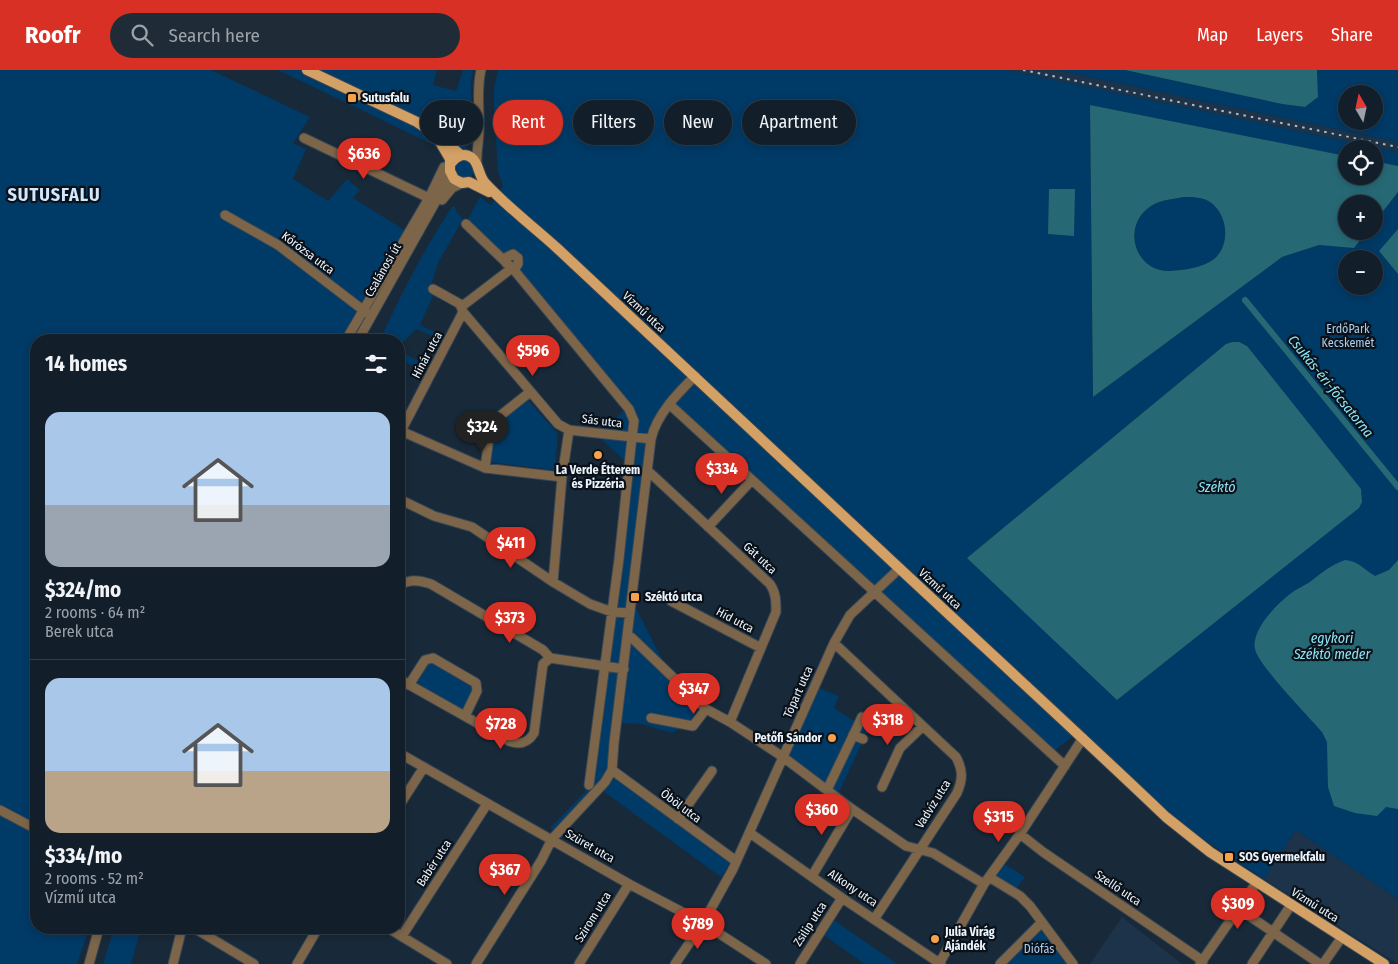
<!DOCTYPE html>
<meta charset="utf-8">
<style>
:root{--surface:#121f2b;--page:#1f2c37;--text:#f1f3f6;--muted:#9ca2a9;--line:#313d47;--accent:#d93025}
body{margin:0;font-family:"Fira Sans Condensed",sans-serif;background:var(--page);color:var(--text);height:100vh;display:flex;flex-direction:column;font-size:19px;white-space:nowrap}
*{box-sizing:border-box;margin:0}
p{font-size:16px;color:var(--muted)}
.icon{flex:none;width:28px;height:28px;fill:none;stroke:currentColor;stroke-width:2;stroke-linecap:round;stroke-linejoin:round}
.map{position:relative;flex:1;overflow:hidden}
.sheet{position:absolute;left:30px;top:264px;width:375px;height:600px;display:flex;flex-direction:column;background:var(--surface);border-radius:20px;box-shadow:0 2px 8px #0003,0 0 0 1px var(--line)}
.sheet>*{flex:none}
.guide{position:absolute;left:420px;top:30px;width:475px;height:45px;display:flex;gap:10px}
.needle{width:32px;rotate:351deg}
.controls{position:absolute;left:1338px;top:15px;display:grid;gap:10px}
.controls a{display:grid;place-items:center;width:45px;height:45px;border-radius:50%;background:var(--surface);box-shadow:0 2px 8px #0003,0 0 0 1px var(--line);font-size:25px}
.price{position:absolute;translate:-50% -42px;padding:0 11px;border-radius:18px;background:var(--accent);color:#fff;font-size:16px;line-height:32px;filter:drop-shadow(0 1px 2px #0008)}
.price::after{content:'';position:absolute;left:50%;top:30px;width:15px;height:11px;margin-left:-8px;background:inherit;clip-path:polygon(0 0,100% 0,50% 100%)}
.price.current{background:#222;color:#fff}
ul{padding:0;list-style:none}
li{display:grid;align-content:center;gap:10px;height:265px;padding:0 15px}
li+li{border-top:1px solid var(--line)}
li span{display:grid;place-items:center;height:155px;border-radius:15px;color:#555}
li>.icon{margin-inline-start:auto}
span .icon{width:90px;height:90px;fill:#fffc;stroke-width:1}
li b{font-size:21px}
h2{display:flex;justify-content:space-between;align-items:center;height:60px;padding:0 15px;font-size:21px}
.chip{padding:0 18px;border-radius:22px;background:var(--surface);box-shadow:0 2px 8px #0003,0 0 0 1px var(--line);font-size:18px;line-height:45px}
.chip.current{background:var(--accent);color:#fff}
header{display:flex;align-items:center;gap:30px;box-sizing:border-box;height:70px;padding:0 25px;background:var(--accent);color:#fff}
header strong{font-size:24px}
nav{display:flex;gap:28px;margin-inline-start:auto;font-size:18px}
.search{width:350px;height:45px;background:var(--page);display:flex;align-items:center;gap:12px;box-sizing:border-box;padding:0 18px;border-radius:28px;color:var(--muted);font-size:19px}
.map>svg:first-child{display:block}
</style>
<header>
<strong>Roofr</strong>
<div class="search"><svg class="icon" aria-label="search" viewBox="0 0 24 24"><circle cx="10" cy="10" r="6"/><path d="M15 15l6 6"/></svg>Search here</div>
<nav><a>Map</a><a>Layers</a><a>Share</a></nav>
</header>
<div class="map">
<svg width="1398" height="894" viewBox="0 0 1398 894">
<rect width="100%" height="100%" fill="#182939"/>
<path fill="#1d3349" d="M1007 0H1056L1398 72V82Z
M1296 760 1398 829V894L1264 809Z
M1122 847 1182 894H1090Z"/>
<path fill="#003a66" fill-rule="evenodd" d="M0 0H211L310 47 293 73 306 79 293 109 328 131 347 109 360 120 353 128 411 164 352 270H36V858H89L77 894H0Z
M278 0H437L433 15 456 21 463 0H473L471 12 473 66 465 79 457 80 439 67 436 76Z
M498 0H1007L1398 82V96L1374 91V79H1346V86L1090 35 1093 327 1282 187 1319 175 1354 177 1367 161H1374V153L1398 122V159L1379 181 1398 204V829L1296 760 1264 809 1171 748 1079 661 1049 685 672 333 653 368 633 532 667 599 699 632 691 650 672 663 642 654 618 653 616 699 733 787 721 807 603 721 560 763 550 758 585 722 628 394 598 366 624 340 497 186 464 156 480 127 491 135 503 116 498 102 494 39V18ZM1346 189H1374V216H1346ZM1232 272 1246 276 1361 419 1362 426 967 488 1226 274Z
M1056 0H1125L1282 34 1305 37 1318 27 1317 0H1398V72ZM1346 24H1374V51H1346Z
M454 99a10 10 0 1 1 20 0a10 10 0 1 1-20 0Z
M1184 127C1193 127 1202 127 1210 132 1228 144 1231 175 1214 189 1203 198 1183 200 1170 201 1134 202 1121 155 1151 136 1160 130 1173 129 1184 127Z
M455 136 456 141 463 149 438 193 430 219 447 232 433 226 420 255 442 265 440 269 416 259 402 273 401 282 425 294 421 301 399 288V270H380C401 224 424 179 452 137Z
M527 329 558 364 555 400 490 392 495 356Z
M432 590 473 614V622L464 640 459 639 413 612 425 592Z
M817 617 839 626 834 638 868 660 838 724 787 686Z
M1005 794 1025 807 1016 819 997 806Z
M834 850 897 894H864L824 865Z
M1042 857 1067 894H1003Z
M114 858H141L131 894H103Z"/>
<path fill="#266975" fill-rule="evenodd" d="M1125 0H1317L1318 27 1305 37 1282 34Z
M1090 35 1346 86V106H1374V91L1398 96V122L1374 153V134H1346V161H1367L1354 178 1319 175 1282 187 1093 327ZM1184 127C1193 127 1202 127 1210 132 1228 144 1231 175 1214 189 1203 198 1183 200 1170 201 1134 202 1121 155 1151 136 1160 130 1173 129 1184 127Z
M1049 119H1075L1074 166 1048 164Z
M1398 159V204L1379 181Z
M1232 272H1239L1247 276 1361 419 1362 432 1359 438 1117 630 967 488 1226 274Z
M1345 490C1359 491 1363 499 1375 506L1389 500 1398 490V739L1386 737 1377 746 1355 743 1334 736 1328 717 1327 672 1322 662C1309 647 1258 595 1255 579 1251 560 1276 535 1290 524 1296 519 1304 516 1310 512 1321 503 1331 495 1345 490Z"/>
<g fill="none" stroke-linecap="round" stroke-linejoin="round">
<path stroke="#266975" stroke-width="6" d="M1245 230 1398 417"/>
<g stroke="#364655" stroke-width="11">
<path id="minor" d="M304 68 433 130
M477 95C476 83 479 72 479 60 480 40 476 20 481 0
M442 130 452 118 462 113
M225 145 278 175 367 243
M466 154 514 200 629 339 634 351 632 367 619 489 589 715
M506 193 507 187 513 184 518 188V194L514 200
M433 219 460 234 463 242 558 354 569 360 651 369
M461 237 512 198
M346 270 429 128 444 97
M358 270 446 113 450 101
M669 334 1065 696
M401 361 485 398 562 407
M399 365 463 242
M485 398 491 353 530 322
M647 400 770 514C776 523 776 531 776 542L730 652
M399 429 434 446 472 457 553 512 590 534 612 542 630 543
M708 457 752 410
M553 512 562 407 569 360
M399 515C411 509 418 510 431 514L543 580 550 588 624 599
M671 531 761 578
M627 566 631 567 706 639 730 652 783 687 852 739 906 776 933 783 984 814
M834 573 956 687C963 700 963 709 957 723L875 848
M399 609 509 671C520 675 528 673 534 663L543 594 550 588
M409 615 425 590 433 588 476 613 477 621 465 646
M651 648 693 656 706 639
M853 665 863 669
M399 683 629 814 703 853 766 894
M612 700 736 791
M882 717 900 678 923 656
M827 720 862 647
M399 736 424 697
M0 740 36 759
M678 749 712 701
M750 763 842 828 941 894
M1020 764 1043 782 1203 891
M812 806 852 739
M989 807 1020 826 1030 836 1073 894
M1239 839 1320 894
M194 858 254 894
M388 858 447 894
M402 866 487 734
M89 894 99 858
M173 894 182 858
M297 894 318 858
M476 894 541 791 552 769 605 712 612 700 614 673 651 369C657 344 677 324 695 306
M579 894 629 814
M675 894 703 853 733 799 834 573 850 545 900 498
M800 894 842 828
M939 894 984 814 1020 764 1083 668
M1000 894 1042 852
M1200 894 1257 812
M1252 894 1291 835
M1323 894 1342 867"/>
</g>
<g stroke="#364655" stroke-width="12">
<path id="major" d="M307 0 417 52 442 69 461 85
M440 72 450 89V101L454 109 462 113 469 112 489 122
M451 93C456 86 464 82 472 88 479 93 478 105 485 113 507 137 534 157 558 179 672 285 785 391 898 497 987 580 1078 663 1166 747L1210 782 1384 894"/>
</g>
<use href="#minor" stroke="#7d6549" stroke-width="9"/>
<use href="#major" stroke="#d3a166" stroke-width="10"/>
<path stroke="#b0bbc6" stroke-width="2" stroke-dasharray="2.5 5" stroke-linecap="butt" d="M1023 0 1398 77"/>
</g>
<g fill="#f8a14a" stroke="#0a1118" stroke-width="2">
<rect x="347" y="23" width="10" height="10" rx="2.5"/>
<circle cx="598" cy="385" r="5"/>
<rect x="630" y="522" width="10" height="10" rx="2.5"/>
<circle cx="832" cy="668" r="5"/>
<rect x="1224" y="782" width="10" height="10" rx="2.5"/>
<circle cx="935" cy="869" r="5"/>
</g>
<g text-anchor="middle" stroke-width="4.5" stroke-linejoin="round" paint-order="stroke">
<g font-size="12" font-weight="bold" fill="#ecf5fe" stroke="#0a1118" text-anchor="start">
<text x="362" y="32">Sutusfalu</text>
<text x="598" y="404" text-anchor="middle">La Verde Étterem<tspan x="598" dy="14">és Pizzéria</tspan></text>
<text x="645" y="531">Széktó utca</text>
<text x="822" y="672" text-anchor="end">Petőfi Sándor</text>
<text x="1239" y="791">SOS Gyermekfalu</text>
<text x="945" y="866">Julia Virág<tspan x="945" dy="14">Ajándék</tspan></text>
</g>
<g font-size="12" fill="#ecf5fe" stroke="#0a1118">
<text transform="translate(308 183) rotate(37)" y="4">Kőrózsa utca</text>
<text transform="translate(383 200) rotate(-60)" y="4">Csalánosi út</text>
<text transform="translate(644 242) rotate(43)" y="4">Vízmű utca</text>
<text transform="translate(427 285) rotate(-62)" y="4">Hínár utca</text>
<text transform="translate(602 351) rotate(7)" y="4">Sás utca</text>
<text transform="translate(760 488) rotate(43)" y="4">Gát utca</text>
<text transform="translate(940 519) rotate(43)" y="4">Vízmű utca</text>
<text transform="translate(735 550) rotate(28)" y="4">Híd utca</text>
<text transform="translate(798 622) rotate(-66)" y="4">Tópart utca</text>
<text transform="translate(933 734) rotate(-58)" y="4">Vadvíz utca</text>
<text transform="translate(681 736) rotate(37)" y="4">Öböl utca</text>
<text transform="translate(590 776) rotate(30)" y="4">Szüret utca</text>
<text transform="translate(434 793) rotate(-57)" y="4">Babér utca</text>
<text transform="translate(853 818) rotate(34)" y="4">Alkony utca</text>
<text transform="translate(1118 818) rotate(34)" y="4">Szellő utca</text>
<text transform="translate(1315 835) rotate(32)" y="4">Vízmű utca</text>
<text transform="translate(593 847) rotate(-58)" y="4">Szirom utca</text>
<text transform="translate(810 854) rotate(-57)" y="4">Zsilip utca</text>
</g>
<g font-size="12" fill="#adcdee" stroke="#0a1118">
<text x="1348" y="263">ErdőPark<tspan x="1348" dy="14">Kecskemét</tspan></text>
<text x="1039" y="883">Diófás</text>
</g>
<g font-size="14" font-style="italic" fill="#8ee4f5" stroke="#0a1118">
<text transform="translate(1331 316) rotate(51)" y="5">Csukás-éri-főcsatorna</text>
<text x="1217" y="422">Széktó</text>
<text x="1332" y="573">egykori<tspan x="1332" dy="16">Széktó meder</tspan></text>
</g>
<g font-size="18" font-weight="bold" letter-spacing="1" fill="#d1e7fd" stroke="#0a1118">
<text x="54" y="131">SUTUSFALU</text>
</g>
</g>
</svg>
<div class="controls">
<a><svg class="needle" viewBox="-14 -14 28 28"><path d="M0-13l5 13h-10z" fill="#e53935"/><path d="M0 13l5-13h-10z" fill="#9ca2a9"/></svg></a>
<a><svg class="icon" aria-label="locate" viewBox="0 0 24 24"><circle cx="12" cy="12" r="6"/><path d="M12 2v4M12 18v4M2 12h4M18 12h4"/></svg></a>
<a>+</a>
<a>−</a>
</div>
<b class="price" style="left:364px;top:110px">$636</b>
<b class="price" style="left:533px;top:307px">$596</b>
<b class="price current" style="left:482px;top:383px">$324</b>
<b class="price" style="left:722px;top:425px">$334</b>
<b class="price" style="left:511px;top:499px">$411</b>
<b class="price" style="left:510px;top:574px">$373</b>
<b class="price" style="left:694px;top:645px">$347</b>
<b class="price" style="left:888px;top:676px">$318</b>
<b class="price" style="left:501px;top:680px">$728</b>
<b class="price" style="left:822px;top:766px">$360</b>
<b class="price" style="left:999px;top:773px">$315</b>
<b class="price" style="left:505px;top:826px">$367</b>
<b class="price" style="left:1238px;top:860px">$309</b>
<b class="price" style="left:698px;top:880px">$789</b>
<div class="guide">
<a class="chip">Buy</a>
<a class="chip current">Rent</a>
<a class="chip">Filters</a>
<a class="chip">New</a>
<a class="chip">Apartment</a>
</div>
<section class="sheet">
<h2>14 homes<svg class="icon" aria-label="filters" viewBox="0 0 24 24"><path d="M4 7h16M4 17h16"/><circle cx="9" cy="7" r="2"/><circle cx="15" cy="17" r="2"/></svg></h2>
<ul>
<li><span style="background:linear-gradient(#a9c7e8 60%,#9aa5b1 0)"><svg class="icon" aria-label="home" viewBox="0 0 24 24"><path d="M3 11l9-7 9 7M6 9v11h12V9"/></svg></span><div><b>$324/mo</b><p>2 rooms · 64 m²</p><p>Berek utca</p></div></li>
<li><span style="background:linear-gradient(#a9c7e8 60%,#b9a48a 0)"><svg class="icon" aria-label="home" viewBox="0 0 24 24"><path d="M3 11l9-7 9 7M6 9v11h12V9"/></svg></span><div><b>$334/mo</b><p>2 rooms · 52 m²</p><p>Vízmű utca</p></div></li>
</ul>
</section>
</div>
